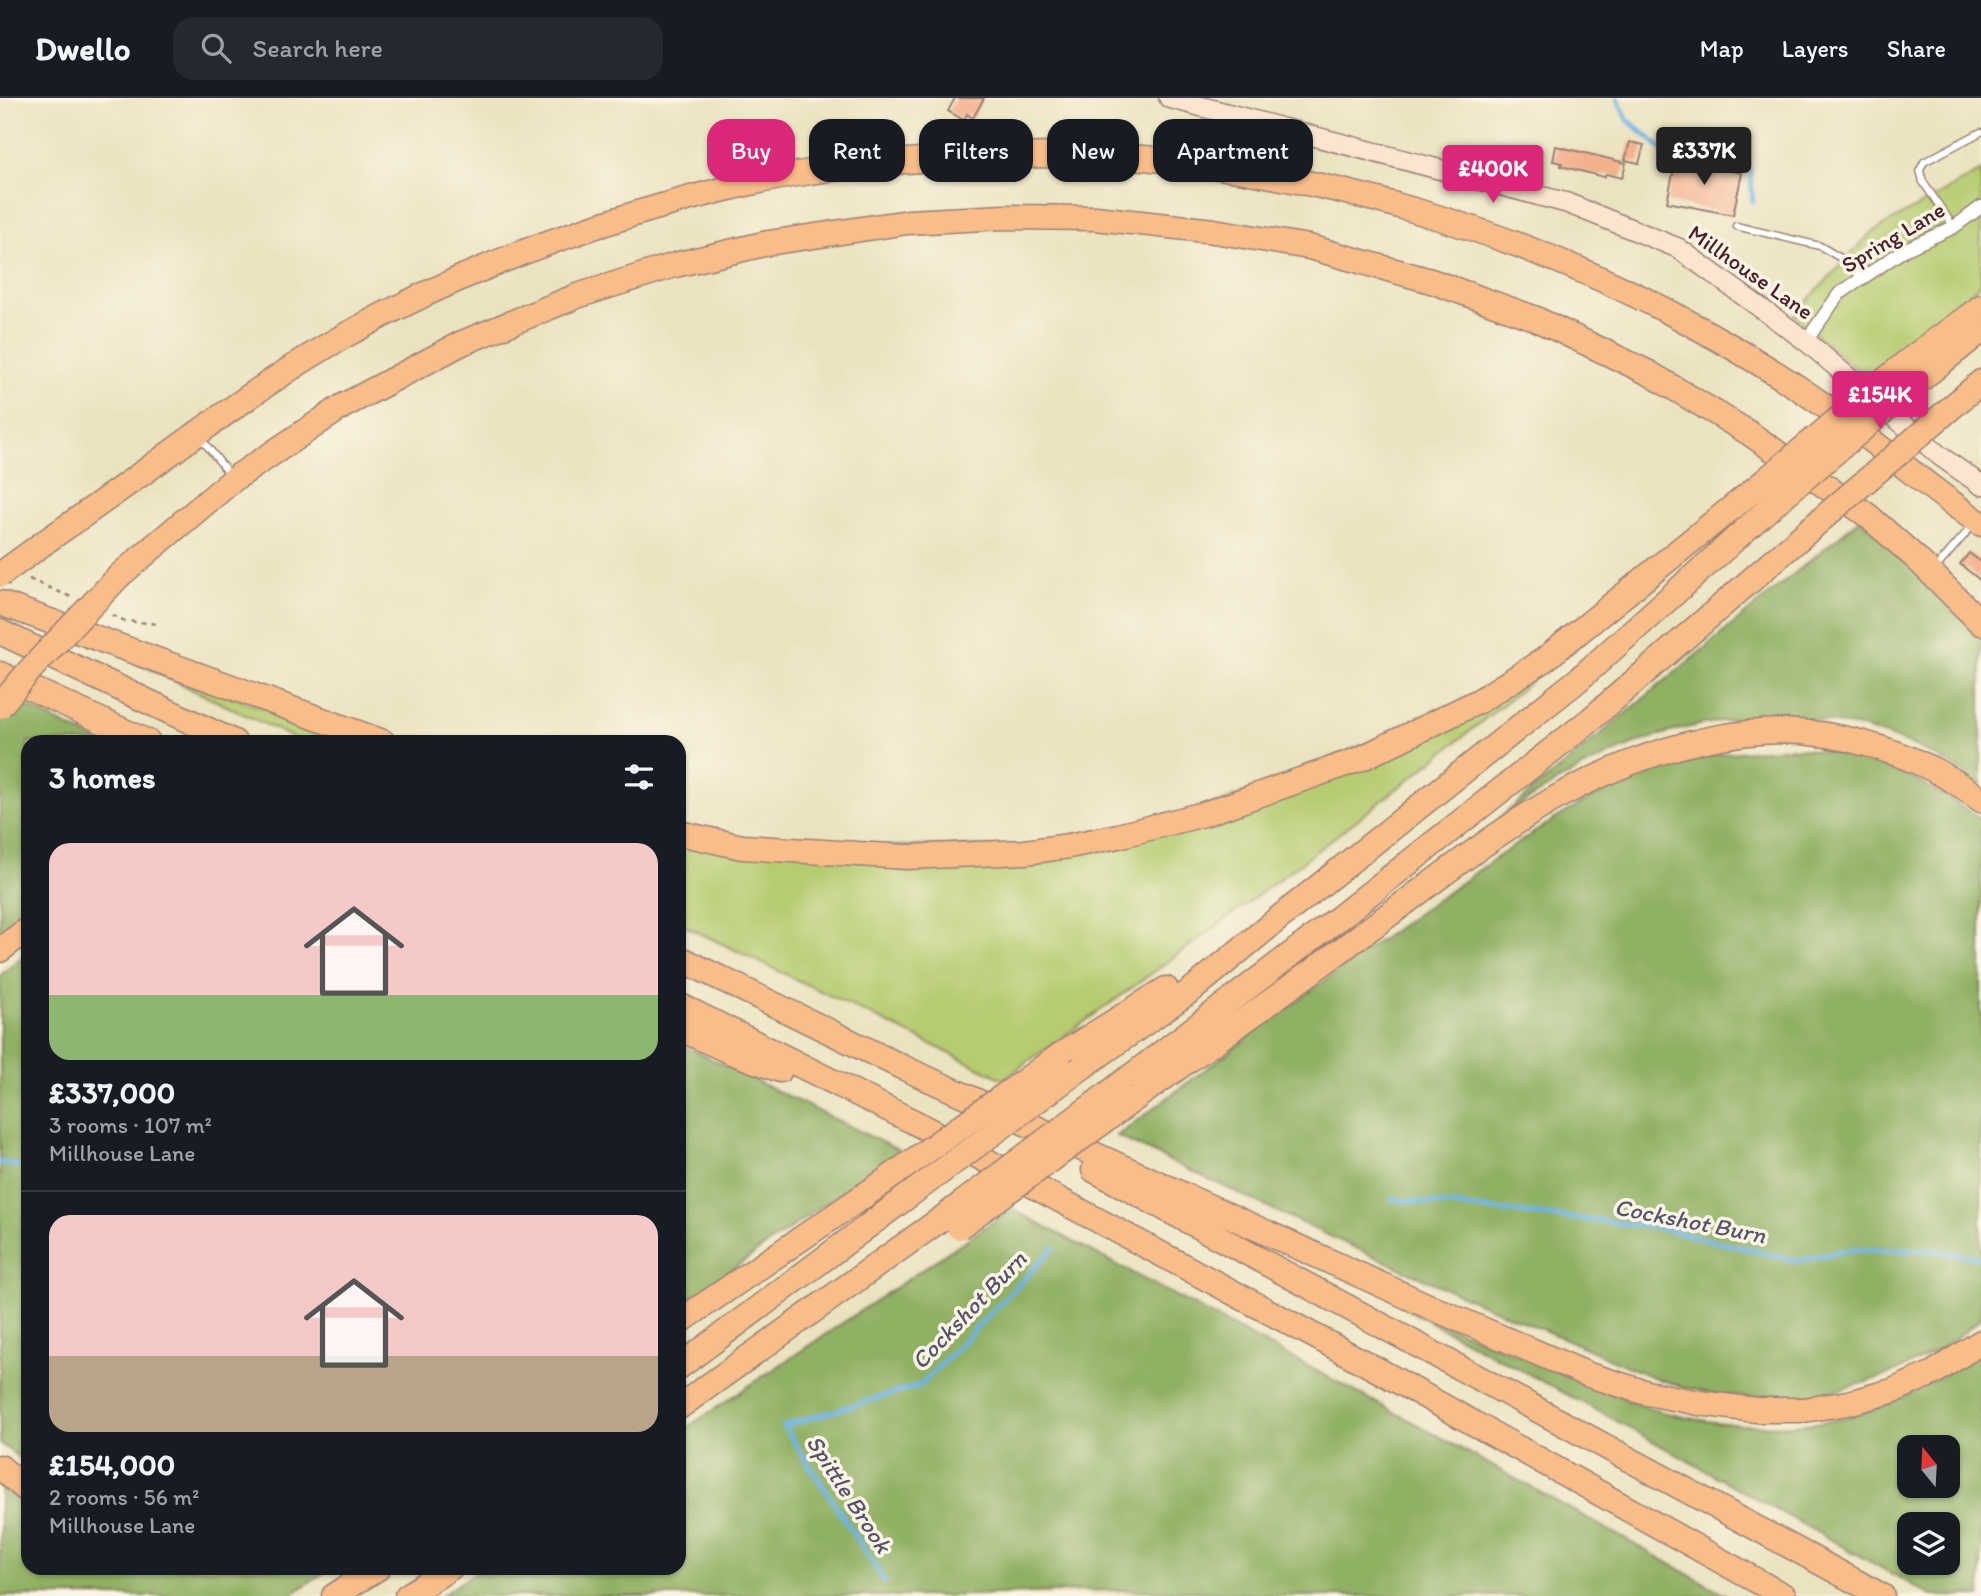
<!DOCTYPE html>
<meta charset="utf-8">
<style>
:root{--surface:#171b24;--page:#242831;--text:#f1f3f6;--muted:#9ea1a6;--line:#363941;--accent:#db2777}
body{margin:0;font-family:Itim,sans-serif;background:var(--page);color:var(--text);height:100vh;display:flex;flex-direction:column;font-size:26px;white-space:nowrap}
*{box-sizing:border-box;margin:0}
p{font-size:23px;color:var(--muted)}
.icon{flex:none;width:38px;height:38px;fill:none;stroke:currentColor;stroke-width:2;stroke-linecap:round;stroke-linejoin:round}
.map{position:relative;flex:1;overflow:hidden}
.sheet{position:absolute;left:21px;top:637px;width:665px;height:840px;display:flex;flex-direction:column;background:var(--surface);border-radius:21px;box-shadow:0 2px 5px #0004}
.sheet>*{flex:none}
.banner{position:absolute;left:707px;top:21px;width:665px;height:63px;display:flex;gap:14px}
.needle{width:46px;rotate:342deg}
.buttons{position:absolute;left:1897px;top:1337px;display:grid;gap:14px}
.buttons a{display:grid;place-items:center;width:63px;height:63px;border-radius:14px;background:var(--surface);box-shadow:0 2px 5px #0004;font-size:35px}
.price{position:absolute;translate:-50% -60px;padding:0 16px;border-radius:7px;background:var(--accent);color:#fff;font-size:23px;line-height:46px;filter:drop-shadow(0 2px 4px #0008)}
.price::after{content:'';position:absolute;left:50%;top:42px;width:21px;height:16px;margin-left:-10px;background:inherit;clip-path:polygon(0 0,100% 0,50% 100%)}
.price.current{background:#222;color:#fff}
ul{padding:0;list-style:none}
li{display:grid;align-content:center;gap:14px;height:371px;padding:0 28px}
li+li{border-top:2px solid var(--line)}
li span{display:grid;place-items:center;height:217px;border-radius:21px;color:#555}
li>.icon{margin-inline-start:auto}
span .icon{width:126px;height:126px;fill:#fffc;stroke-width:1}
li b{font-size:30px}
h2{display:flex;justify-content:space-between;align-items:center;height:84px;padding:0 28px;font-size:30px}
.chip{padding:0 24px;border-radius:21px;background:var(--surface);box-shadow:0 2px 5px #0004;font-size:24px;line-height:63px}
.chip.current{background:var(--accent);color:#fff}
header{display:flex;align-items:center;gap:42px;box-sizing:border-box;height:98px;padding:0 35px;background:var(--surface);border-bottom:2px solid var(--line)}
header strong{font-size:33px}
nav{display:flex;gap:38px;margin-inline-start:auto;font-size:24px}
.search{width:490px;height:63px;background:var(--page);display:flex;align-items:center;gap:18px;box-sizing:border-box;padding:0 24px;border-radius:21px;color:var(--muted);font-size:26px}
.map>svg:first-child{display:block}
</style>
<header>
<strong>Dwello</strong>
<div class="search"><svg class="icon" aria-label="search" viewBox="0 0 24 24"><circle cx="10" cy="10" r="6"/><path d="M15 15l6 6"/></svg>Search here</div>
<nav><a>Map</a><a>Layers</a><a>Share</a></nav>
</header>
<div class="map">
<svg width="1981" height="1498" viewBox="0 0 1981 1498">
<rect width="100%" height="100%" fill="#fcf5e5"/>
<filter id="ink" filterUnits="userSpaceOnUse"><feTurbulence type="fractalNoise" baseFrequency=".0143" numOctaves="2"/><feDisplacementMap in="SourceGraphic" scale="14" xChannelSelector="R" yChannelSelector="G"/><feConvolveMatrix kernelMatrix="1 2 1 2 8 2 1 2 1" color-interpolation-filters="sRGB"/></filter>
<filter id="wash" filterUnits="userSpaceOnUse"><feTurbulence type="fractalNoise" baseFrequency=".00686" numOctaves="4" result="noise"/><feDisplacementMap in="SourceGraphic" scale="28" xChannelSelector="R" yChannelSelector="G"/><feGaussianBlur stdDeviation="1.57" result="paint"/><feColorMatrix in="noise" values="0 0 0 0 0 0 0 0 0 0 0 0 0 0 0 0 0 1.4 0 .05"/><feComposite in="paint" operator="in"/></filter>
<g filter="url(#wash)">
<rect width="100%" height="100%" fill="#ebe3c0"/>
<path fill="#b6cc71" stroke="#80764e" stroke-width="2" d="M1981 73V185L1918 243 1898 255 1867 281 1794 217 1871 135Z
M137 565 358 644H302Z
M1539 577C1366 719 1187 853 1003 981L679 825V746L1105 750Z"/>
<path fill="#90b063" stroke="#6d6847" stroke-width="2" fill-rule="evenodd" d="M1859 422 1903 458 1981 538V687C1889 617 1765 603 1657 638 1600 656 1546 689 1497 722Z
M17 604 100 644H28V816L0 836V625Z
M1788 650C1863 653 1919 678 1981 721V1220C1915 1279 1818 1308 1730 1298 1664 1291 1612 1260 1551 1235 1404 1175 1261 1106 1117 1038 1223 958 1329 878 1438 801 1514 748 1591 688 1682 663 1716 654 1753 653 1788 650Z
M28 853V1367L0 1345V878Z
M679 945 900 1053 679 1209Z
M1012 1111 1418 1327 1728 1498H1274L1188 1493 1110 1492 941 1498H441L482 1470H679V1335Z
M1404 1210 1650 1311C1728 1332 1816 1337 1892 1304 1923 1291 1952 1271 1981 1255V1498H1932L1609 1319ZM1909 1349H1948V1388H1909ZM1909 1426H1948V1465H1909Z
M0 1383 28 1403V1470H331L289 1498H0Z"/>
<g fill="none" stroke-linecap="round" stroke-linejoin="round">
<path stroke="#6db3e3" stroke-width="5" d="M1617 0 1628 22 1670 58 1750 72 1753 103
M0 1064 28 1070
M1391 1101 1655 1129 1798 1163 1847 1152H1927L1981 1160
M885 1484 784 1328 921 1287 1054 1150"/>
</g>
<g id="blocks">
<path fill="#f4af8b" d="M955 0H984L973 20 967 16 964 22 948 13Z
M1630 44 1644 47 1639 65 1625 62Z
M1556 48 1626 65 1622 80 1606 76 1604 79 1561 68 1562 65 1553 63Z
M1676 61 1742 75 1733 117 1667 104Z
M1969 455 1981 464V483L1960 466Z"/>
</g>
</g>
<g filter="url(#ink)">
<use href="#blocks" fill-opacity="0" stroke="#9a8176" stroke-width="2"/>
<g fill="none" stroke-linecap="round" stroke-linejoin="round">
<g stroke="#9a8176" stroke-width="9">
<path id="lane" d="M1736 128 1820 148 1844 162 1861 180
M1954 129 1923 84 1920 72 1924 64 1981 34
M200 339 230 377
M1934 472 1973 427"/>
</g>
<g stroke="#9a8176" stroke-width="15">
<path id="street" d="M1806 243 1839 196 1904 152 1954 129 1981 109"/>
</g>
<g stroke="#9a8176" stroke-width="22">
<path id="secondary" d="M1169 0 1567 105 1678 150 1806 243 1940 358 1981 387"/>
</g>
<g stroke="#9a8176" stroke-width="27">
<path id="highway" d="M1908 263 1981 209
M1926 277 1981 233
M1960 302 1981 284
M45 444C98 407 150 370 202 332 248 299 294 266 344 238 449 179 563 135 679 103 721 92 762 81 804 75 871 64 939 60 1006 58 1052 57 1098 56 1144 60 1323 76 1515 133 1673 216 1723 243 1773 272 1819 304 1875 343 1926 388 1981 426
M120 477 234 381 343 308 462 245 577 198 675 167 768 145 908 124 1004 119 1095 120 1214 133 1309 149 1431 183 1534 220 1649 275 1749 335 1867 417 1917 461 1981 525
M0 505 383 644
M0 534 234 644
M0 576 148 644
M679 735 742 749 907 759 1025 754 1069 748 1118 738 1204 716 1360 661 1479 603 1544 562 1755 391
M0 852 28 831
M679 860 902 969 1428 1208 1589 1277 1647 1295 1699 1305 1756 1312H1804L1848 1305 1892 1293 1933 1275 1981 1244
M679 907 914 1024 1378 1272 1784 1498
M679 930 731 954 780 972
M1059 958 1166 891
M1081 970 1193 891 1274 824 1578 582 1774 406
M1117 989 1340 819 1590 622 1809 432
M1137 999C1214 944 1292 889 1368 832 1430 787 1496 733 1563 696 1619 666 1684 642 1748 635 1826 626 1920 654 1981 702
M1094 1072 1882 1498
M679 1224 878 1088
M679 1269 904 1101
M679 1309 941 1121
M0 1369 28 1393
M334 1498 378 1470
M407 1498 450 1470"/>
</g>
<path stroke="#9a8176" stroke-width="2.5" stroke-dasharray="5 5" stroke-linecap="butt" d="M29 481 71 499
M112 517 125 523 159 526"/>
<use href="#lane" stroke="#fff" stroke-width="6"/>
<use href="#street" stroke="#fff" stroke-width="12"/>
<use href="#secondary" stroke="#fce5d0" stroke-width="19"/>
<use href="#highway" stroke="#f8bd89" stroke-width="24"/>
<g stroke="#9a8176" stroke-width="27" stroke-linecap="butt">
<path id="highway-bridge" d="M1755 391 1908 263
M1774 406 1926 277
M1809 432 1960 302
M0 477 45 444
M0 608 30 572 120 477
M878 1088 1059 958
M904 1101 1081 970
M941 1121 1117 989
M959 1129 1137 999"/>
</g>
<use href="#highway-bridge" stroke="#f8bd89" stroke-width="24"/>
</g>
</g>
<g text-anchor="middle" stroke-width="7" stroke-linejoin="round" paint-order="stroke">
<g font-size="23" fill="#4a1f2b" stroke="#fcf5e5">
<text transform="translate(1893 139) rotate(-31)" y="8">Spring Lane</text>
<text transform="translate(1751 174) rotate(35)" y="8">Millhouse Lane</text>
</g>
<g font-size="24" font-style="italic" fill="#56536b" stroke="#fcf5e5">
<text transform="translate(1690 1123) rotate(11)" y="8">Cockshot Burn</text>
<text transform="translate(969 1212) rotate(-46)" y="8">Cockshot Burn</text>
<text transform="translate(849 1396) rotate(57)" y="8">Spittle Brook</text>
</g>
</g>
</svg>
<div class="buttons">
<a><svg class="needle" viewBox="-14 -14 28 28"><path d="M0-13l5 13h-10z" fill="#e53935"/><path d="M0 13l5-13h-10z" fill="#9ea1a6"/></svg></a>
<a><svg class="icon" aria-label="layers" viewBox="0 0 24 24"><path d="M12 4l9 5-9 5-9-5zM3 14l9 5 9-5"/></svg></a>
</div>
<b class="price current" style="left:1704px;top:89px">£337K</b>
<b class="price" style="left:1493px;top:107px">£400K</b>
<b class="price" style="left:1880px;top:333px">£154K</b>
<div class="banner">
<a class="chip current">Buy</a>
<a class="chip">Rent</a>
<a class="chip">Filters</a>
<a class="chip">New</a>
<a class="chip">Apartment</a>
</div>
<section class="sheet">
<h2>3 homes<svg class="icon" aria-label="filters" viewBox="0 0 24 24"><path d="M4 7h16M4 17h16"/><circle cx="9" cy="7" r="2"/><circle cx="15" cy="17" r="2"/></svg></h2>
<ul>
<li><span style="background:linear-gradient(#f6c9c9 70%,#8fb573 0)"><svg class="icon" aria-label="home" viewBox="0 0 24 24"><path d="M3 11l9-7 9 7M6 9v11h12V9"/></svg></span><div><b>£337,000</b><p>3 rooms · 107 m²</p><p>Millhouse Lane</p></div></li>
<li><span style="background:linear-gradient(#f6c9c9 65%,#b9a48a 0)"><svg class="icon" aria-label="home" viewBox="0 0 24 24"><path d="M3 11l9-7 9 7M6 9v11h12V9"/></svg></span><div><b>£154,000</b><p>2 rooms · 56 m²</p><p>Millhouse Lane</p></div></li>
</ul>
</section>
</div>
